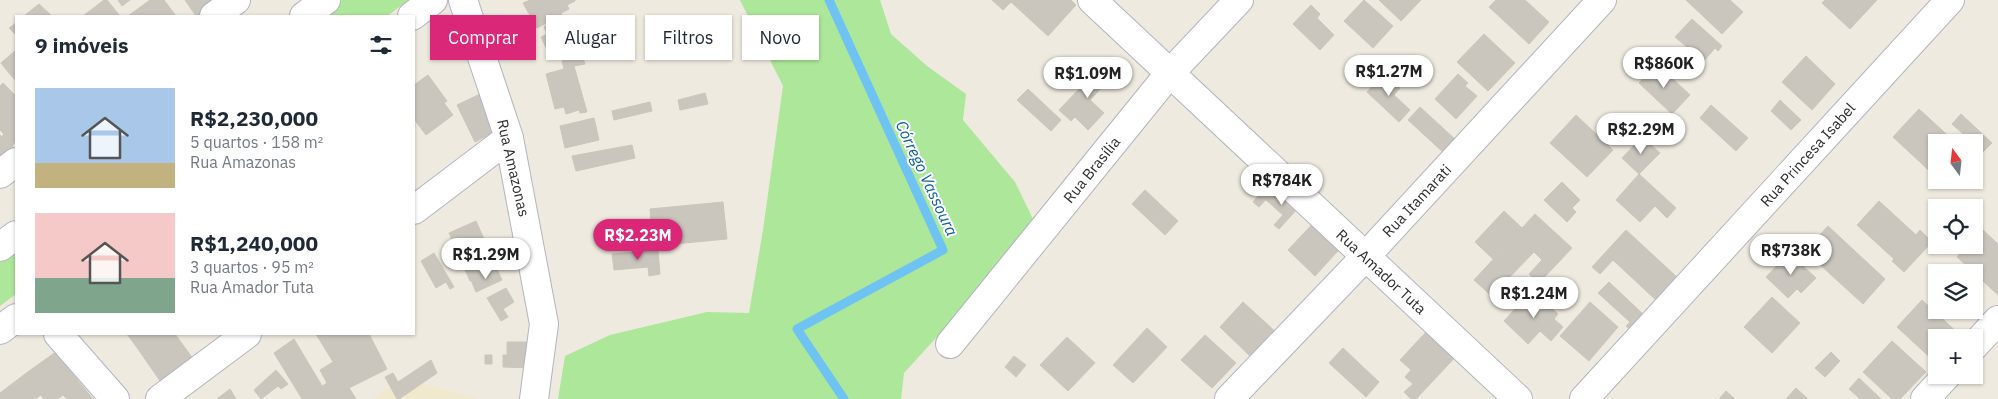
<!DOCTYPE html>
<html lang="pt">
<meta charset="utf-8">
<style>
:root{--surface:#fff;--page:#f2f2f3;--text:#1f2937;--muted:#747a83;--accent:#db2777}
body{margin:0;font-family:"IBM Plex Sans",sans-serif;background:var(--page);color:var(--text);height:100vh;display:flex;flex-direction:column;font-size:19px;white-space:nowrap}
*{box-sizing:border-box;margin:0}
p{font-size:16px;color:var(--muted)}
.icon{flex:none;width:28px;height:28px;fill:none;stroke:currentColor;stroke-width:2;stroke-linecap:round;stroke-linejoin:round}
.map{position:relative;flex:1;overflow:hidden}
.sheet{position:absolute;left:15px;top:15px;width:400px;height:320px;display:flex;flex-direction:column;background:var(--surface);border-radius:0px;box-shadow:0 1px 4px #0004}
.sheet>*{flex:none}
.top-card{position:absolute;left:430px;top:15px;width:475px;height:45px;display:flex;gap:10px}
.needle{width:32px;rotate:345deg}
.buttons{position:absolute;left:1928px;top:134px;display:grid;gap:10px}
.buttons a{display:grid;place-items:center;width:55px;height:55px;border-radius:0px;background:var(--surface);box-shadow:0 1px 4px #0004;font-size:25px}
.price{position:absolute;translate:-50% -42px;padding:0 11px;border-radius:18px;background:#fff;color:#222;font-size:16px;line-height:32px;filter:drop-shadow(0 1px 2px #0008)}
.price::after{content:'';position:absolute;left:50%;top:30px;width:15px;height:11px;margin-left:-8px;background:inherit;clip-path:polygon(0 0,100% 0,50% 100%)}
.price.selected{background:var(--accent);color:#fff}
ul{padding:0;list-style:none}
li{display:flex;align-items:center;gap:15px;height:125px;padding:0 20px}
li span{display:grid;place-items:center;flex:none;width:140px;height:100px;border-radius:0px;color:#555}
li>.icon{margin-inline-start:auto}
span .icon{width:60px;height:60px;fill:#fffc;stroke-width:1}
li b{font-size:21px}
h2{display:flex;justify-content:space-between;align-items:center;height:60px;padding:0 20px;font-size:21px}
.pill{padding:0 18px;border-radius:0px;background:var(--surface);box-shadow:0 1px 4px #0004;font-size:18px;line-height:45px}
.pill.selected{background:var(--accent);color:#fff}
.map>svg:first-child{display:block}
</style>
<div class="map">
<svg width="1998" height="399" viewBox="0 0 1998 399">
<rect width="100%" height="100%" fill="#efeadf"/>
<path fill="#f0e9ce" d="M403 378 478 399H373Z"/>
<path fill="#ace79a" d="M342 0H409L387 16H320Z
M740 0H880L891 34 927 66 966 94 963 120 1015 182 1037 227 904 373 901 399H558L565 356 610 335 707 312 749 313 763 230 783 86Z
M16 241V294L0 306V253Z"/>
<g fill="none" stroke-linecap="round" stroke-linejoin="round">
<path stroke="#6fc3f3" stroke-width="9" d="M829 0 943 250 797 329 844 399"/>
</g>
<path fill="#cac6be" stroke="#cbc6b8" d="M104 0H107L120 16H83Z
M118 0H130L122 6Z
M150 0H164L176 16H128Z
M185 0H215L208 16H196Z
M530 0H575V1L567 5 569 9 561 13 562 15 537 28 523 3Z
M992 0H1013L1003 10Z
M1013 0H1071L1076 5 1048 36 1011 2Z
M1364 0 1393 26 1373 48 1344 21Z
M1379 0H1421L1401 21Z
M1496 0H1525L1549 22 1529 44 1489 7Z
M1686 0H1730L1743 12 1722 34Z
M1825 0H1877L1850 29 1822 3Z
M39 4 52 16H24Z
M1311 5 1320 14 1317 18 1334 35 1320 50 1293 24Z
M1692 19 1722 46 1718 51 1715 48 1703 62 1694 54 1689 59 1683 52 1687 47 1675 37Z
M555 21 559 31 575 24 586 47 559 59 553 47 547 50 541 37 547 34 544 27Z
M16 23V35L9 28Z
M1484 34 1515 63 1488 91 1457 62Z
M16 50V66L9 73 1 63Z
M581 53 585 64 574 66 587 112 580 113 579 110 566 114 564 107 555 109 546 74 564 69 562 61Z
M1806 56 1835 84 1812 110 1782 82Z
M1110 61 1119 69 1090 100 1104 113 1088 130 1075 117 1071 121 1059 110 1080 88 1083 91Z
M1657 64 1690 95 1672 114 1639 83Z
M16 66V81L9 73Z
M1384 73 1400 88 1394 95 1410 110 1399 122 1367 92Z
M1458 74 1468 83 1465 86 1477 96 1456 119 1435 99Z
M428 75 447 101 444 103 453 115 426 135 414 119V85Z
M3 83 16 96V141L12 146 2 136 4 134 0 130V86Z
M1028 89 1061 120 1051 131 1017 100Z
M705 93 708 104 680 110 678 100Z
M480 94 498 130 475 142 457 105Z
M1780 100 1801 120 1791 130 1771 111Z
M650 102 652 111 614 120 612 111Z
M1711 105 1748 138 1736 151 1700 118Z
M1420 107 1457 141 1445 154 1408 120Z
M1919 109 1955 142H1936V177L1893 137Z
M1961 114 1992 143 1983 152 1952 124Z
M1576 115 1613 150 1587 177 1550 143Z
M594 118 599 140 565 148 560 126Z
M0 135 16 150 0 170Z
M1642 137 1660 153 1639 174 1622 158Z
M632 145 635 158 576 171 572 156Z
M1639 174 1676 208 1667 218 1655 206 1640 222 1616 200Z
M1258 178 1273 192 1259 207 1253 202 1258 196 1249 187Z
M1562 182 1580 200 1572 208 1576 212 1567 222 1544 200Z
M1278 187 1299 207 1279 229 1274 225 1283 215 1266 200Z
M1145 190 1178 221 1165 235 1132 204Z
M1879 201 1916 235 1920 230 1932 242 1904 272 1892 261 1894 259 1857 225Z
M723 202 727 239 653 246 650 209Z
M1504 211 1522 228 1493 259 1475 242Z
M1535 214 1572 248 1539 283 1529 274 1542 260 1534 252 1505 282 1508 285 1495 299 1474 280Z
M1320 216 1347 241 1315 276 1288 250Z
M476 221 497 268 470 281 449 233Z
M1828 226 1885 279 1863 304 1805 251Z
M1982 229 1998 244V295L1957 257 1967 245H1974V238Z
M1626 230 1679 279 1658 302 1613 260 1600 274 1592 267Z
M658 250 660 274 649 276 648 267 614 270 612 254Z
M434 253 454 287 450 289 446 282 436 288 421 261Z
M1789 253 1816 278 1801 293 1797 289 1788 298 1766 277Z
M497 269 502 280 476 292 471 280Z
M1609 282 1645 316 1631 330 1626 326 1630 322 1598 293Z
M506 288 514 302 503 309 508 317 501 321 487 298Z
M1532 290 1558 314 1554 319 1563 327 1551 341 1540 331 1528 344 1504 321Z
M1772 297 1800 323 1772 353 1744 327Z
M1922 300 1960 335 1958 338H1936L1935 362 1897 327Z
M1243 302 1278 334 1254 360 1220 327Z
M1590 302 1618 327 1589 361 1560 336Z
M1147 328 1167 347 1133 383 1113 365Z
M1426 332 1436 341 1462 350 1416 399H1411L1404 392 1413 384 1405 377 1411 370 1400 360Z
M127 334H160L138 349Z
M160 334H175L199 367 167 391 138 349Z
M316 334H369L387 369 349 388Z
M1205 335 1236 363 1212 388 1181 360Z
M1067 337 1095 363 1068 391 1040 365Z
M294 339 322 386 302 399 274 353Z
M1892 341 1926 372 1900 399H1892L1863 372Z
M507 342H533L534 368 503 367V355H507Z
M1343 348 1379 382 1366 397 1329 363Z
M60 349 72 363 67 367 93 399H67L63 395 58 399H44L25 374Z
M1831 352 1840 361 1825 377 1815 368Z
M485 355H492V364H485Z
M1014 356 1026 365 1016 377 1005 367Z
M431 360 437 373 405 395 398 382Z
M333 362 356 399H302L327 383 320 370Z
M276 370 288 384 281 389 278 386 261 399 254 390Z
M393 373 405 395 399 399H397L385 377Z
M25 374 41 395 35 399H0V393Z
M1859 378 1881 399H1860L1849 389Z
M1796 388 1808 399H1786Z
M230 389 236 399H217Z
M1726 391 1735 399H1719Z"/>
<g fill="none" stroke-linecap="round" stroke-linejoin="round">
<g stroke="#b3b4c1" stroke-width="30">
<path id="minor" d="M463 0 509 138 544 324 534 399
M1092 0 1518 399
M214 16 236 0
M0 174 16 162
M414 210 509 138
M950 344 1169 74 1239 0
M1974 346 1998 320
M160 399 247 334
M1229 399 1365 257 1602 0
M1584 399 1950 0
M1925 399 1947 375"/>
</g>
<g stroke="#b3b4c1" stroke-width="30">
<path id="tertiary" d="M304 16 326 0
M412 16 433 0
M0 247 16 235
M0 330 16 318
M58 334 115 399"/>
</g>
<use href="#minor" stroke="#fff" stroke-width="28"/>
<use href="#tertiary" stroke="#fff" stroke-width="28"/>
</g>
<g text-anchor="middle" stroke-width="4" stroke-linejoin="round" paint-order="stroke">
<g font-size="15" fill="#2d2d2d" stroke="#fff">
<text transform="translate(1808 155) rotate(-48)" y="5">Rua Princesa Isabel</text>
<text transform="translate(513 168) rotate(77)" y="5">Rua Amazonas</text>
<text transform="translate(1092 170) rotate(-51)" y="5">Rua Brasília</text>
<text transform="translate(1417 201) rotate(-47)" y="5">Rua Itamarati</text>
<text transform="translate(1381 272) rotate(43)" y="5">Rua Amador Tuta</text>
</g>
<g font-size="16" font-style="italic" fill="#095fa5" stroke="#fff">
<text transform="translate(927 178) rotate(65)" y="6">Córrego Vassoura</text>
</g>
</g>
</svg>
<div class="buttons">
<a><svg class="needle" viewBox="-14 -14 28 28"><path d="M0-13l5 13h-10z" fill="#e53935"/><path d="M0 13l5-13h-10z" fill="#747a83"/></svg></a>
<a><svg class="icon" aria-label="locate" viewBox="0 0 24 24"><circle cx="12" cy="12" r="6"/><path d="M12 2v4M12 18v4M2 12h4M18 12h4"/></svg></a>
<a><svg class="icon" aria-label="layers" viewBox="0 0 24 24"><path d="M12 4l9 5-9 5-9-5zM3 14l9 5 9-5"/></svg></a>
<a>+</a>
</div>
<b class="price" style="left:1664px;top:89px">R$860K</b>
<b class="price" style="left:1389px;top:97px">R$1.27M</b>
<b class="price" style="left:1088px;top:99px">R$1.09M</b>
<b class="price" style="left:1641px;top:155px">R$2.29M</b>
<b class="price" style="left:1282px;top:206px">R$784K</b>
<b class="price selected" style="left:638px;top:261px">R$2.23M</b>
<b class="price" style="left:1791px;top:276px">R$738K</b>
<b class="price" style="left:486px;top:280px">R$1.29M</b>
<b class="price" style="left:1534px;top:319px">R$1.24M</b>
<div class="top-card">
<a class="pill selected">Comprar</a>
<a class="pill">Alugar</a>
<a class="pill">Filtros</a>
<a class="pill">Novo</a>
</div>
<section class="sheet">
<h2>9 imóveis<svg class="icon" aria-label="filters" viewBox="0 0 24 24"><path d="M4 7h16M4 17h16"/><circle cx="9" cy="7" r="2"/><circle cx="15" cy="17" r="2"/></svg></h2>
<ul>
<li><span style="background:linear-gradient(#a9c7e8 75%,#c2b280 0)"><svg class="icon" aria-label="home" viewBox="0 0 24 24"><path d="M3 11l9-7 9 7M6 9v11h12V9"/></svg></span><div><b>R$2,230,000</b><p>5 quartos · 158 m²</p><p>Rua Amazonas</p></div></li>
<li><span style="background:linear-gradient(#f6c9c9 65%,#7fa58c 0)"><svg class="icon" aria-label="home" viewBox="0 0 24 24"><path d="M3 11l9-7 9 7M6 9v11h12V9"/></svg></span><div><b>R$1,240,000</b><p>3 quartos · 95 m²</p><p>Rua Amador Tuta</p></div></li>
</ul>
</section>
</div>
